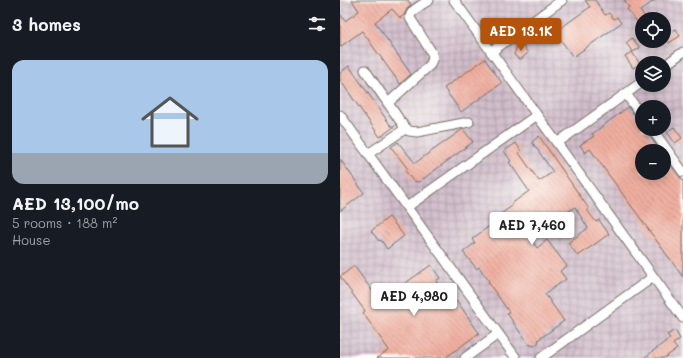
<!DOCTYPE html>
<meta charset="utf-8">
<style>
:root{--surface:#171b24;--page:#20242c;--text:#f1f3f6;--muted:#9ea1a6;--accent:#b45309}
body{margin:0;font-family:Mali,sans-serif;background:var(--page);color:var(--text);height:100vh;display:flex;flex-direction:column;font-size:15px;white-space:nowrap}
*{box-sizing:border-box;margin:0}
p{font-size:13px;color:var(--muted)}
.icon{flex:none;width:22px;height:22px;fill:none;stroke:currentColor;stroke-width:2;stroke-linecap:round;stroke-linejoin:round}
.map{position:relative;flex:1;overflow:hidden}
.drawer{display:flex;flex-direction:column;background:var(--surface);width:340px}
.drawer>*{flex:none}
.buttons{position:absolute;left:295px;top:12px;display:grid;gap:8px}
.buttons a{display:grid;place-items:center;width:36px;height:36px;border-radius:50%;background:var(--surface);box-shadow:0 2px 10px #0003;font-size:20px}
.price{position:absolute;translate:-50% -34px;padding:0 9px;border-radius:4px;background:#fff;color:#222;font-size:13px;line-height:26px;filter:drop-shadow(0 1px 2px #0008)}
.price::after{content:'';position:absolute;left:50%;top:24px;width:12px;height:9px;margin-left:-6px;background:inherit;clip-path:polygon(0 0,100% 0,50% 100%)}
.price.current{background:var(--accent);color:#fff}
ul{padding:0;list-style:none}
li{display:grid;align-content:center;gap:8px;height:212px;padding:0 12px}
li span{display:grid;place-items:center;height:124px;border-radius:12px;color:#555}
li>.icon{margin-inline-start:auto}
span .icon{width:72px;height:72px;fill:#fffc;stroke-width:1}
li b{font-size:17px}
h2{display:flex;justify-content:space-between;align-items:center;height:48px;padding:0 12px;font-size:17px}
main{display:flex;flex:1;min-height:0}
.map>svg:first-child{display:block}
</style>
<main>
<section class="drawer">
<h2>3 homes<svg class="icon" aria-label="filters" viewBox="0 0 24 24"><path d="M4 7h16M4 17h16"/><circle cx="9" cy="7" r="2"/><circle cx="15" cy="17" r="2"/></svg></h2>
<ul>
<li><span style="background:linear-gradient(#a9c7e8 75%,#9aa5b1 0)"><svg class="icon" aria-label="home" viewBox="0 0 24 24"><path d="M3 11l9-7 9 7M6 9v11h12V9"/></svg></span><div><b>AED 13,100/mo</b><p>5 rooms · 188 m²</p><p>House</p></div></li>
</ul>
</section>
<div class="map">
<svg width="343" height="358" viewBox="0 0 343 358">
<defs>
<pattern id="industrial-grid" width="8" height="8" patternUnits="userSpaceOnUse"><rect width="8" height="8" fill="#d1bdcb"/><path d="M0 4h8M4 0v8" fill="none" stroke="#aa9aa5"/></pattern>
<pattern id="building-back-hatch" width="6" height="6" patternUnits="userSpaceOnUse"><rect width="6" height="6" fill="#f0afa0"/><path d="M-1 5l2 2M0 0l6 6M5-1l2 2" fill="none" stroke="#c38f83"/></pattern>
</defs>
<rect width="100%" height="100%" fill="#fdfcf7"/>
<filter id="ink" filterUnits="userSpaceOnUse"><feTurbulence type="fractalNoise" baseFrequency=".025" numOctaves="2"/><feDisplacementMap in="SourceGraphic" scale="8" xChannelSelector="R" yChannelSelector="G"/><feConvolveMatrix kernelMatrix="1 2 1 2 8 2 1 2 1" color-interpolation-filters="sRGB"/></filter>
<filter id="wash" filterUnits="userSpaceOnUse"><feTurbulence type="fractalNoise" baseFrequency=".012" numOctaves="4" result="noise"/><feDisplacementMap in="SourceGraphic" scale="16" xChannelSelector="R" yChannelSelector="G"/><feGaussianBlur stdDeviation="0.9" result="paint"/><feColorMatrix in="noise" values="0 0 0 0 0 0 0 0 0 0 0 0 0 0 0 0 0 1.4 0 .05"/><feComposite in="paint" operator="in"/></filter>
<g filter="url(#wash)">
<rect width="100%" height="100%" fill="#f8eedd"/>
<path fill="url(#industrial-grid)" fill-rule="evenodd" d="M0 0H343V358H0ZM302 19H324V41H302ZM302 63H324V85H302ZM302 107H324V129H302ZM302 151H324V173H302Z"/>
<g id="blocks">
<path fill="url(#building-back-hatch)" d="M12 0H68L71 5 67 9 64 15 60 18 52 9 35 22 71 74 60 84 22 31 0 47V14L5 21 19 11Z
M245 0H255L265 15 269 13 274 19 277 17 281 23 233 57 215 32 250 7Z
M284 0H315L300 11 307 19H302V28L287 9 289 7Z
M336 29 340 36 329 43 325 36Z
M292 38 300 48 293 52 286 43Z
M181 43 188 53 180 60 174 55 176 48Z
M292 52 300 64 293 68 285 56Z
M145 59 162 83 121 112 104 88Z
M9 66 51 126H55L40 137 0 80V73Z
M288 107 302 125V129H305L320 151H302V173H324V156L343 181V277L250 149 245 153 240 145 254 136 252 134Z
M334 127 342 138 335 143 327 132Z
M123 129 133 142 79 182 73 181 65 170 68 169 51 147 58 142 75 163Z
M199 136 249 209 247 210 256 222 259 220 269 234 238 256 228 243 248 228 235 207 210 224 209 221 188 235 197 248 207 240 227 266 220 271 226 279 205 294 224 321 198 340 199 342 194 346 188 344 167 313 169 312 148 282 149 281 139 267 137 269 123 252 135 243 132 239 160 218 158 216 172 206 171 204 189 191 169 162 171 161 164 151 176 143 181 151 179 153 199 181 213 172 192 142Z
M0 159 24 193 0 211Z
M49 217 64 236 47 249 41 240 39 241 31 231Z
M91 265 100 278 96 281 112 304 117 301 139 333 105 358H37L49 350 23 313 25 311 0 277 14 266 40 301Z
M335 330 340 339 333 344 337 349 324 358H304L330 338 327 335Z"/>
</g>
</g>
<g filter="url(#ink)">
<use href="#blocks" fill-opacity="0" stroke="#736f69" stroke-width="1"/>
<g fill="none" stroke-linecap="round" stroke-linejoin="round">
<g stroke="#736f69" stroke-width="11">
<path id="minor" d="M114 0 343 318
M151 52 222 0
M324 66 343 52
M25 70 63 125 69 131 77 132 129 122
M286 94 302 116
M48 103 90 65 93 57 92 53 70 18C70 10 82 5 89 0
M0 115 176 358
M312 129 343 172
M217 143 302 82
M28 154 65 129
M67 207 197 115
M125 358 158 334
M201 358 313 277"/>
</g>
<use href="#minor" stroke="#fff" stroke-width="9"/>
</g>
</g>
</svg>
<div class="buttons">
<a><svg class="icon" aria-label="locate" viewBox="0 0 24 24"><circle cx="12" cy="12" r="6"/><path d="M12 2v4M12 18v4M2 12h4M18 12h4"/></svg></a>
<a><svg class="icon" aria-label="layers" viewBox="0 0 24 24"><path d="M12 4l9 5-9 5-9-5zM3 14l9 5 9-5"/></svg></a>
<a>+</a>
<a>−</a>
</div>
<b class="price current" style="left:181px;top:52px">AED 13.1K</b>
<b class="price" style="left:192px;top:246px">AED 7,460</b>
<b class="price" style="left:74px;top:317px">AED 4,980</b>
</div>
</main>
